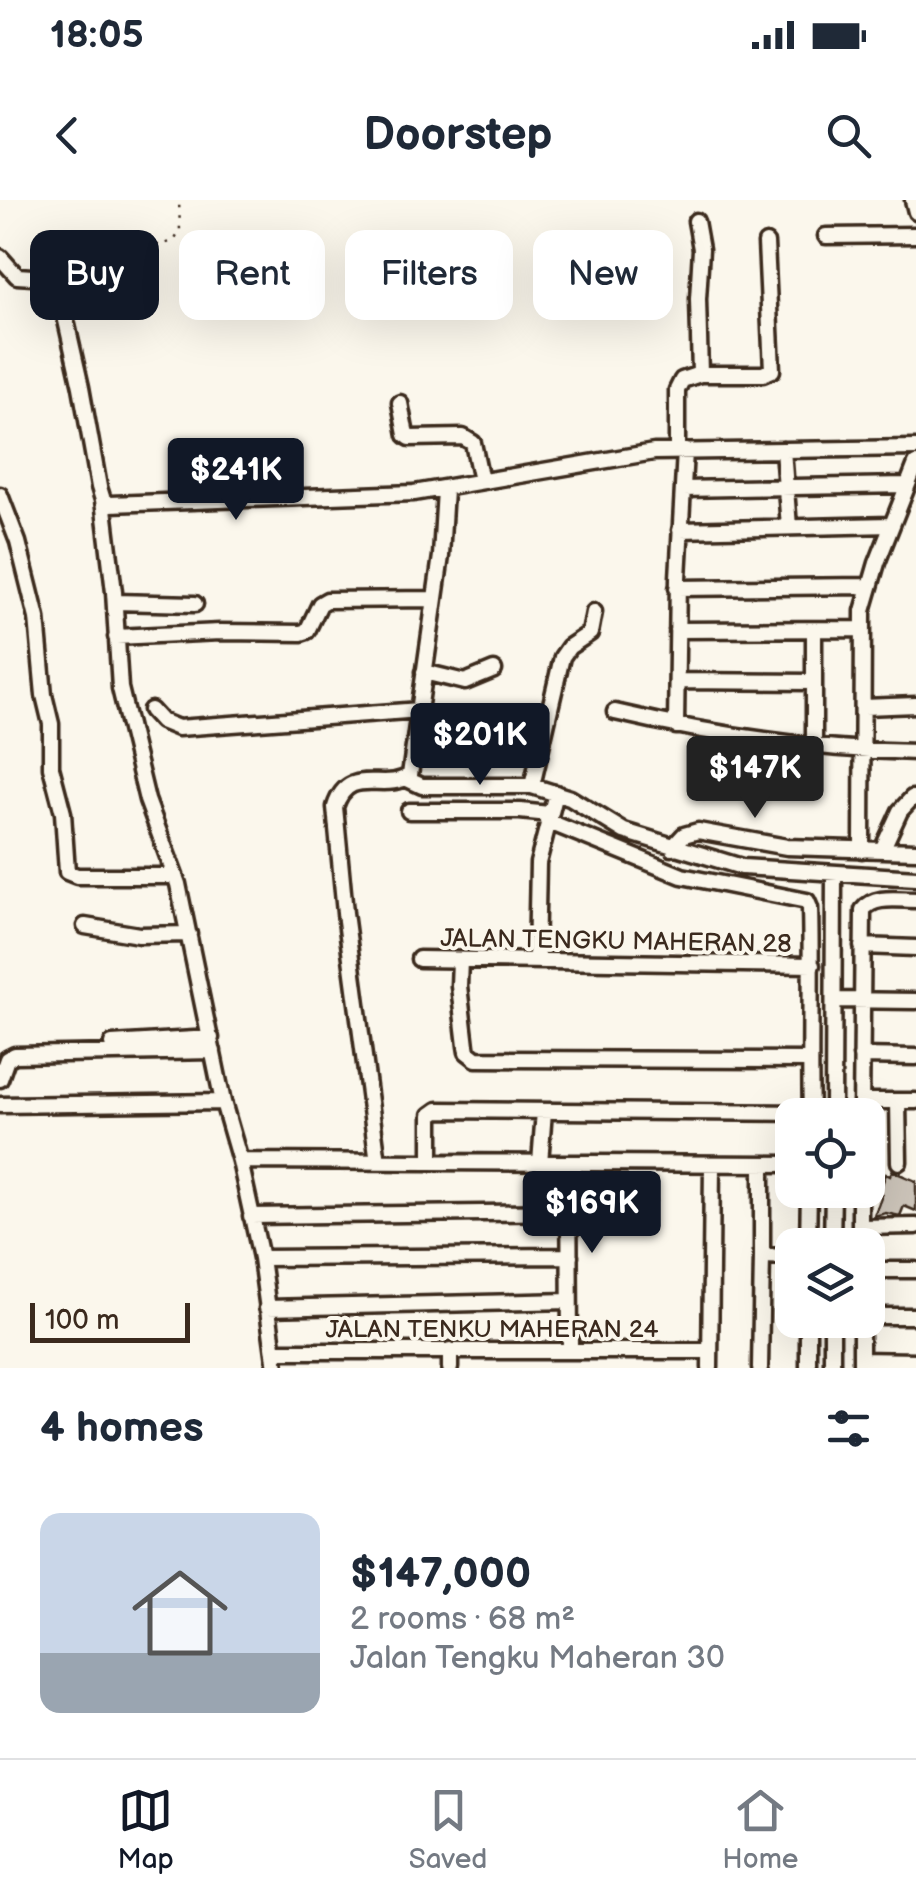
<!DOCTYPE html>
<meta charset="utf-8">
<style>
:root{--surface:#fff;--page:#f2f2f3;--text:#1f2937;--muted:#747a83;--line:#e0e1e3;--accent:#111827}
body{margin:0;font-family:"Balsamiq Sans",sans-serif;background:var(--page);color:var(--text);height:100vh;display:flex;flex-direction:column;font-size:38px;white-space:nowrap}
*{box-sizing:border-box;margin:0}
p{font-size:32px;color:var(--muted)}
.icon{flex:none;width:55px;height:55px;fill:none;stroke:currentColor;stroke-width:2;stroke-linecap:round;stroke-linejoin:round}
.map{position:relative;height:1168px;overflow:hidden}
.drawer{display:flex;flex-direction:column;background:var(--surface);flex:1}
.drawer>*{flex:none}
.hud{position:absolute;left:30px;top:30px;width:858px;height:90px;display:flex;gap:20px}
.tools{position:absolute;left:775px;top:898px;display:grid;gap:20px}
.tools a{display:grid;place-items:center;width:110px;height:110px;border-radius:20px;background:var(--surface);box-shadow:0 10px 40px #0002;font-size:50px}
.scale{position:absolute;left:30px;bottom:25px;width:160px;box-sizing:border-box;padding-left:10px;border:5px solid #3b2a1e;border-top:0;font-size:28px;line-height:35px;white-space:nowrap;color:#3b2a1e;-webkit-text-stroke:8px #fbf7ec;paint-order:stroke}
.price{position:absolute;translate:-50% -85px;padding:0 22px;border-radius:10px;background:var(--accent);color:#fff;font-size:32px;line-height:65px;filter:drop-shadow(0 2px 5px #0008)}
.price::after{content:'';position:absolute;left:50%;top:60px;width:30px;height:22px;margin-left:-15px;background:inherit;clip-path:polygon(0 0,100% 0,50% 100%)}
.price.on{background:#222;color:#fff}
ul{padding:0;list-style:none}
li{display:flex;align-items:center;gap:30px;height:250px;padding:0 40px}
li span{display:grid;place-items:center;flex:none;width:280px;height:200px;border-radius:20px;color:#555}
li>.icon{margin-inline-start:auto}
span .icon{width:120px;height:120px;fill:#fffc;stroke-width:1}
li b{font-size:42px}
h2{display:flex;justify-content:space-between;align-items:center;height:120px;padding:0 40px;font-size:42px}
.chip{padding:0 35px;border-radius:20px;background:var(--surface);box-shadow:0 10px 40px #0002;font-size:35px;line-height:90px}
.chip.on{background:var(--accent);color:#fff}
.status{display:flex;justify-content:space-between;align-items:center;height:70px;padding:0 50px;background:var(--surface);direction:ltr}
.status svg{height:28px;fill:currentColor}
header{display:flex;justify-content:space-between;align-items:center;height:130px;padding:0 40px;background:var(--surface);font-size:45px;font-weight:700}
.tab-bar{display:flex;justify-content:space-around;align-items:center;height:140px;border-top:2px solid var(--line);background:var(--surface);font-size:28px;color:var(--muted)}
.tab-bar a{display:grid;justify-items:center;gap:5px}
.tab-bar .on{color:var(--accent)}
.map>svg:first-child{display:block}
</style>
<div class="status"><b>18:05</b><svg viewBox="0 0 49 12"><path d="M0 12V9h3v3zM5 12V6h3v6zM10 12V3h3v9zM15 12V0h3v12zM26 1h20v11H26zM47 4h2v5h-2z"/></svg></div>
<header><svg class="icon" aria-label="back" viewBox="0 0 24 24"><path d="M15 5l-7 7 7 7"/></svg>Doorstep<svg class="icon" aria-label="search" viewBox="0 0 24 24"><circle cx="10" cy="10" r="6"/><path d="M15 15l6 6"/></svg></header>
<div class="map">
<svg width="916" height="1168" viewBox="0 0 916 1168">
<rect width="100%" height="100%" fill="#fbf7ec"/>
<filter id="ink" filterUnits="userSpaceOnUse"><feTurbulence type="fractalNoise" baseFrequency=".01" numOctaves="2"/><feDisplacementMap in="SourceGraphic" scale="20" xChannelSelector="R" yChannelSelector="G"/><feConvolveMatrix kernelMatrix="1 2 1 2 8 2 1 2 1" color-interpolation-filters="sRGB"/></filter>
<g filter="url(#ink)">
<path fill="#ccc4b9" stroke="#3b2a1e" stroke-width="2.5" d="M892 971 916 981V1011L904 1006 900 1016 886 1013 874 1016 882 995 878 994 886 974 890 976Z"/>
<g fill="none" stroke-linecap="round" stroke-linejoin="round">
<g stroke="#3b2a1e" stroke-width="21">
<path id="minor" d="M913 0 916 12
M696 21 701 49 698 99 700 174
M826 36 916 35
M0 57 17 76 48 78 58 85 81 187 99 287 103 300 110 304 414 293 654 252 916 248
M400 203 406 235 410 238 463 237 473 243 481 281
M783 250 789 327
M677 251V190L682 180 700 174H763L772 170 766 43
M683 289 907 285
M0 295 18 342 37 418 44 495 51 524V567L63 613 67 672 77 676H175
M103 300 114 392 120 488 147 600 178 684 223 902 240 961 261 1058 276 1168
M680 330 891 325
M677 388 868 386
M115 402 195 404
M677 430 861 429
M814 430V544
M116 437 220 432 301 433 307 431 320 404 327 400 434 399
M424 472 465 482 494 470
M677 481 813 482
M864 507 916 505
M151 510 161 521 178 528 420 510
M615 512C713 535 816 550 916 552
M676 526 678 378 685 251
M407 579 422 586H532L570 598 624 631 742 667 916 678
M532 586 562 457 569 447 590 433 594 412
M409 611H520L549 614
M547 621 682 676 807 701 810 708C812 777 809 846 811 915
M672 648 684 635 698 631 787 647 916 651
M862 650 863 411 877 363 916 264
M882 650 900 611 912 598H916
M85 726 139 735 189 734
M862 746 916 748
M419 759 812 765
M460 760 459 786 466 846 467 852 476 859 809 860
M536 761 538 663 556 593
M834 800 916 801
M112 844 211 838
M861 856 916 857
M0 879 7 859 15 855 213 851
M861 901H916
M898 901 899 962
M0 905 223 902
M833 915 834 674
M861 915 863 710C874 695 898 700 916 700
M240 961 792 964
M378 962 345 713 335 607C349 563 384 594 410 575L441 356 445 290
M431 962V915L438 910 811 913
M540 963 544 911
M569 963 570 1150
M762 964V1056L792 1057
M251 1016 569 1012
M861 1027 916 1026
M808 1045 809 990
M832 1045 833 990
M860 1045V990
M261 1058 570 1056
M868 1070H916
M267 1108 569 1101
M868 1116H916
M808 1120V1168
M274 1151H710
M861 1160 916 1161
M861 1167V1120
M450 1168V1150
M710 1168 712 964
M760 1168 762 1056
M832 1168V1120"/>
</g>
<path stroke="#3b2a1e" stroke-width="2.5" stroke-dasharray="2.5 8" stroke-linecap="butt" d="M48 65 50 48 59 41 160 45 174 41 180 31 179 0
M583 1001 656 1002V974"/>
<use href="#minor" stroke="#fbf7ec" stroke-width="14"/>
</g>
</g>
<g text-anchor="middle" stroke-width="8" stroke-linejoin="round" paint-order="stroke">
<g font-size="25" fill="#3b2a1e" stroke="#fbf7ec">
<text transform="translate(616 740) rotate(1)" y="9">JALAN TENGKU MAHERAN 28</text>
<text x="492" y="1137">JALAN TENKU MAHERAN 24</text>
</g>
</g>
</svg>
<div class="tools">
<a><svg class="icon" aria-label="locate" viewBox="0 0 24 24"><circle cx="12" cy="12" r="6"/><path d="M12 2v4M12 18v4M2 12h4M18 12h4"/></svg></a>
<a><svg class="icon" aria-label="layers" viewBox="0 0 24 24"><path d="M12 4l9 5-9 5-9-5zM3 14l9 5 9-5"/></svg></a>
</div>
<div class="scale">100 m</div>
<b class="price" style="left:236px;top:323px">$241K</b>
<b class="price" style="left:480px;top:588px">$201K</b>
<b class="price on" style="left:755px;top:621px">$147K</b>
<b class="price" style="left:592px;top:1056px">$169K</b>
<div class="hud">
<a class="chip on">Buy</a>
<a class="chip">Rent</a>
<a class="chip">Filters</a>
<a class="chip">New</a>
</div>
</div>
<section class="drawer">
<h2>4 homes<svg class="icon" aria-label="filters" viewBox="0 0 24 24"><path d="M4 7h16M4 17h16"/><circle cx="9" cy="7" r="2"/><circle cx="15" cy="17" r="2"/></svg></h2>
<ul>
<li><span style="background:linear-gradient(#c9d6e8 70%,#9aa5b1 0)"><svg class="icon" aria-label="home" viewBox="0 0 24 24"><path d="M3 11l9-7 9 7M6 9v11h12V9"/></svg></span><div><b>$147,000</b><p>2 rooms · 68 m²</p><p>Jalan Tengku Maheran 30</p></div></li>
</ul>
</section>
<nav class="tab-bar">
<a class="on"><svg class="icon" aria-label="map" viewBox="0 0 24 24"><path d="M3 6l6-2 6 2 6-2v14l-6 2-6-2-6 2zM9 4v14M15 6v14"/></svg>Map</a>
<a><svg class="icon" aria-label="saved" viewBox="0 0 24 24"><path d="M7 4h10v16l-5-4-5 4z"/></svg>Saved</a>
<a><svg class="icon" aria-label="home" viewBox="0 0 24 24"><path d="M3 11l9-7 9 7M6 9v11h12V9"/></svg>Home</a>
</nav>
